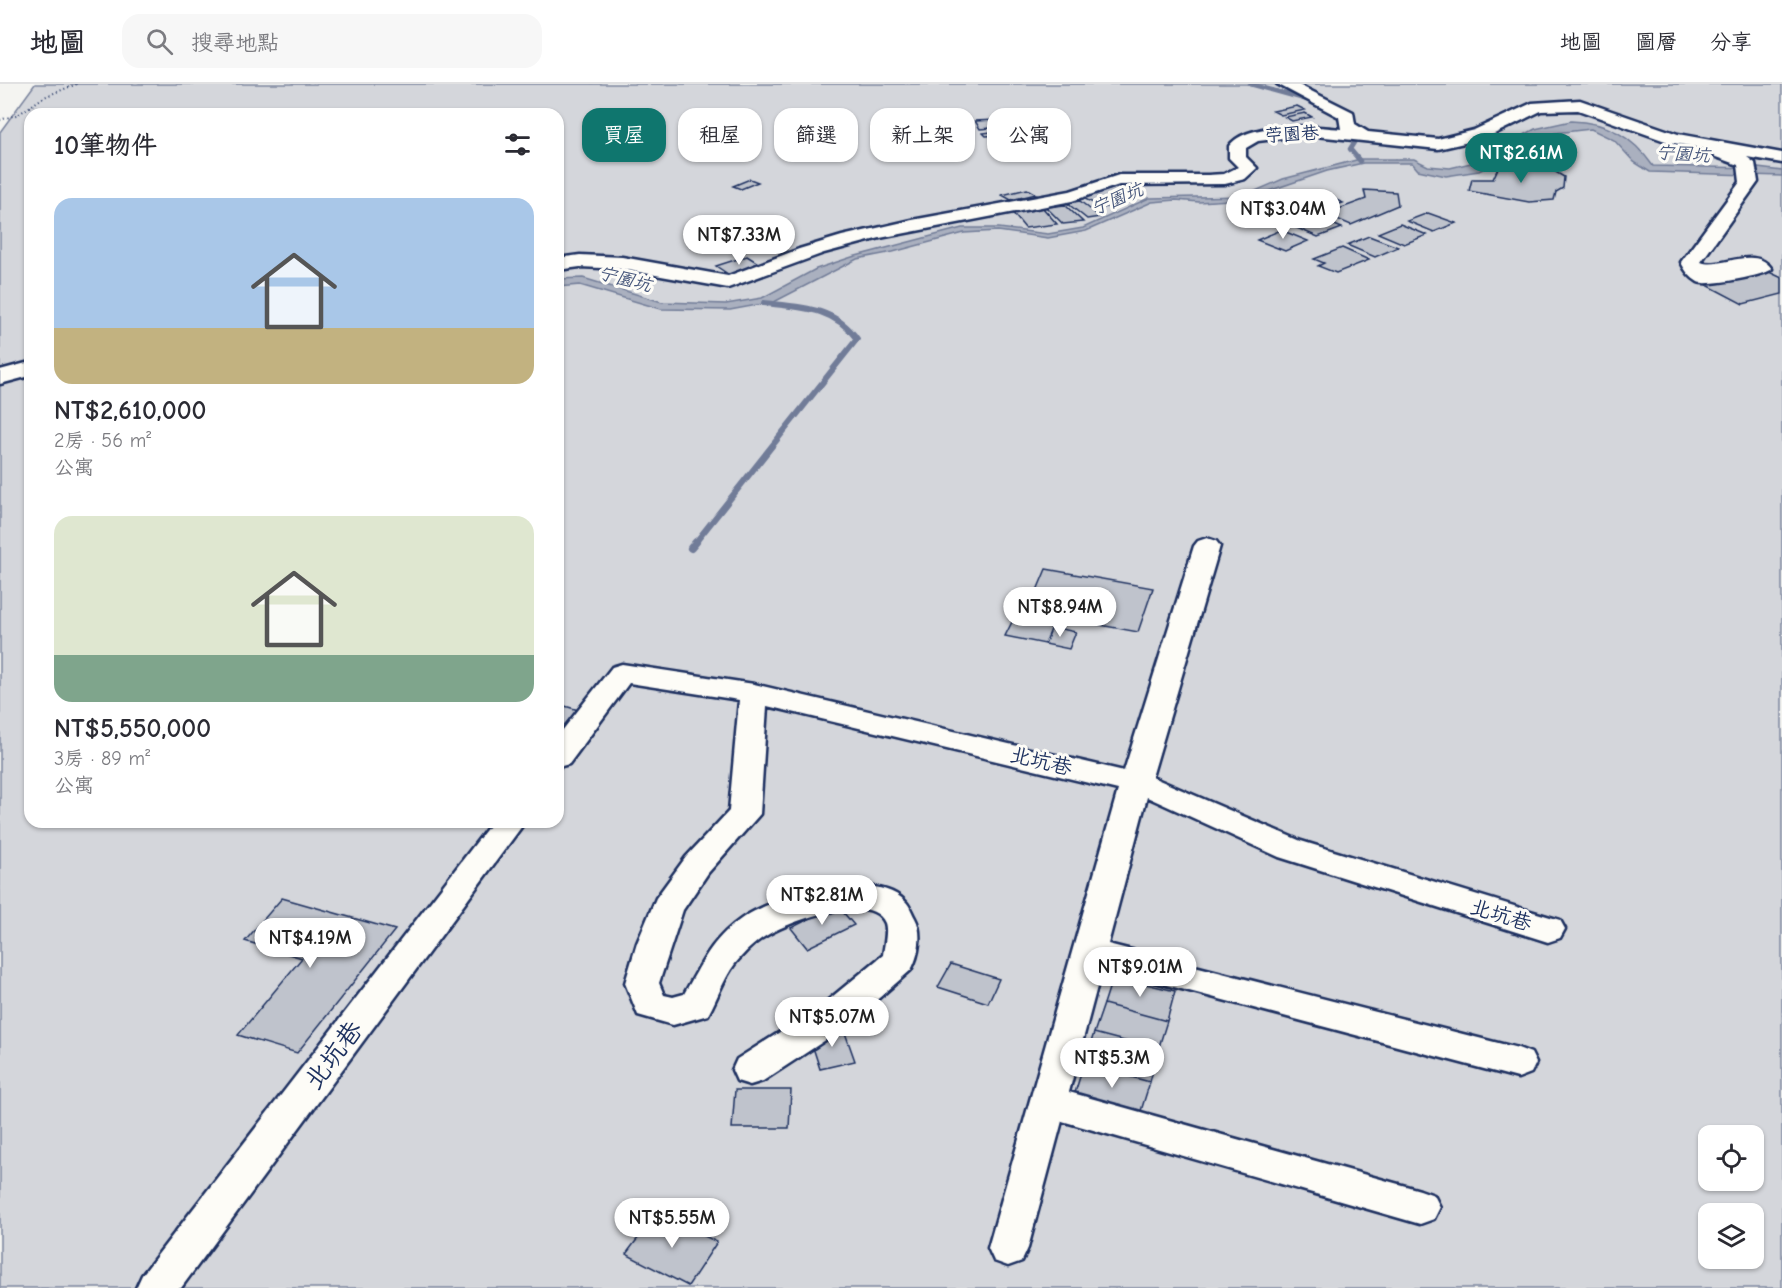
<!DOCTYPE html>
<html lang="zh-TW">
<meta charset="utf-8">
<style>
:root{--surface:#fff;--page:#f7f7f7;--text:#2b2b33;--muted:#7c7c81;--line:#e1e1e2;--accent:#0f766e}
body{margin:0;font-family:"Comic Neue","LXGW WenKai TC",sans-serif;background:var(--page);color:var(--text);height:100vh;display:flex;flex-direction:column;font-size:22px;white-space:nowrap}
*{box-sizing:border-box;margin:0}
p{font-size:20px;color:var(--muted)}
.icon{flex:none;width:33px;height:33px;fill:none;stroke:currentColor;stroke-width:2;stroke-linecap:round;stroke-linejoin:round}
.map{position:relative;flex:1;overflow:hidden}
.details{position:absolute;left:24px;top:24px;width:540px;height:720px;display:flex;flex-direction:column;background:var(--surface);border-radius:18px;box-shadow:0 2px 4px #0004}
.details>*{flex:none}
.banner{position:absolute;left:582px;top:24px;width:570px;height:54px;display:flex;gap:12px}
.buttons{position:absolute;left:1698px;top:1041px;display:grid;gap:12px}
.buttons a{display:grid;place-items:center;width:66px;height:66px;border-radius:12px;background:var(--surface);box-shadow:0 2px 4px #0004;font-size:30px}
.price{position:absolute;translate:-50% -51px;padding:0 14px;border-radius:21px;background:#fff;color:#222;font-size:20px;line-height:39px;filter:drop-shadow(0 2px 3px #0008)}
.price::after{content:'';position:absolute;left:50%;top:36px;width:18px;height:14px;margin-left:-9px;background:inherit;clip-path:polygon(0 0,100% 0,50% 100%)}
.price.active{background:var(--accent);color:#fff}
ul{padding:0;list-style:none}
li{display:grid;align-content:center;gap:12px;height:318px;padding:0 30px}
li span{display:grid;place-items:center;height:186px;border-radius:18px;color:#555}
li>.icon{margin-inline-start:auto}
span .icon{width:108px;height:108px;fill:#fffc;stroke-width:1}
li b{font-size:26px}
h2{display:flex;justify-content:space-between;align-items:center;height:72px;padding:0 30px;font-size:26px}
.tag{padding:0 21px;border-radius:18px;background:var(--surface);box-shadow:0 2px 4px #0004;font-size:21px;line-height:54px}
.tag.active{background:var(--accent);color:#fff}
header{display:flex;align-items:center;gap:36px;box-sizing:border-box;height:84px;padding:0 30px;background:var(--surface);border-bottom:2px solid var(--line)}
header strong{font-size:28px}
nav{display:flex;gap:33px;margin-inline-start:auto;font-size:21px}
.search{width:420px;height:54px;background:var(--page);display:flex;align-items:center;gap:15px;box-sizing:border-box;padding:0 21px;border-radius:18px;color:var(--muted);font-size:22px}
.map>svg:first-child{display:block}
</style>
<header>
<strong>地圖</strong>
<div class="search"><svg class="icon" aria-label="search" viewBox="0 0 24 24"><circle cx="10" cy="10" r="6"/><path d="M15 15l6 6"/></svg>搜尋地點</div>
<nav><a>地圖</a><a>圖層</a><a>分享</a></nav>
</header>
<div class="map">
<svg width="1782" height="1204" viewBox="0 0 1782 1204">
<rect width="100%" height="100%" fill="#f4f4f1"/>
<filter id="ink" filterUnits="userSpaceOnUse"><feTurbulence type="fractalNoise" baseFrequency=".0167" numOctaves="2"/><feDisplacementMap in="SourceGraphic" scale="12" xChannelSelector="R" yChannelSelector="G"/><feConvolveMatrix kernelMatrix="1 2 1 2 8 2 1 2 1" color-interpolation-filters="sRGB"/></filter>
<g filter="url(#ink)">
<path fill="#d4d6db" stroke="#78829c" stroke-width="1.5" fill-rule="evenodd" d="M35 0H1782V1204H0V48ZM30 30H558V738H30ZM1708 1052H1754V1096H1708ZM1708 1130H1754V1174H1708Z"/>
<path fill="#aab0bf" stroke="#717c98" stroke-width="1.5" d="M1571 37C1607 38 1632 52 1653 82L1758 84 1782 87V92L1650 88 1634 78 1614 56 1591 45 1555 49 1479 87 1446 92 1418 86 1412 79H1363L1327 87 1245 115 1199 118 1176 116 1152 118 1086 147 1048 154 998 147 964 149 893 168 857 175 774 218 730 226 661 225 580 201 558 203V195L583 194 662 218 726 220 762 214 816 185 852 173 962 144H999L1048 150 1083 144 1149 114 1244 112 1283 95 1360 75H1414L1428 82 1450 84 1475 78 1535 45Z"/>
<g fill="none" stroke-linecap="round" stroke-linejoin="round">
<path stroke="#717c98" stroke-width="4.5" d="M1250 0 1315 18
M1355 48V57L1350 65 1360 77"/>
<path stroke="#717c98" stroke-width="6" d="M695 459 857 255C835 223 800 223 764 219"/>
<path stroke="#717c98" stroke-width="8" d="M691 464 696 458"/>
</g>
<path fill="#bfc3cc" stroke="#1b2f5e" stroke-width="1.5" d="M1297 22 1305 26 1281 31 1273 27Z
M1305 29 1312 33 1292 37 1285 33Z
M997 36 1002 43 980 45 975 37Z
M1008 46 1011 50 986 52 983 49Z
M1527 81 1549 84 1564 93 1563 104 1556 108 1554 116 1529 118 1469 107 1472 95H1493L1499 82Z
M750 95 758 98 741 105 733 102Z
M1118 103 1138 113 1103 124 1083 114Z
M1027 105 1036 110 1011 116 1002 111Z
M1364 106 1396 108 1398 121 1351 141 1325 130 1366 115Z
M1317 108 1343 119 1319 127 1293 116Z
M1080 117 1100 133 1087 135 1067 119Z
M1284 119 1311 130 1286 140 1259 128Z
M1065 121 1083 138 1063 140 1046 123Z
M1042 123 1057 140 1025 144 1011 127Z
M1428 129 1456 139 1434 148 1407 137Z
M1315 133 1342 144 1318 153 1292 142Z
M1400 140 1427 151 1404 160 1378 149Z
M1281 146 1308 157 1285 167 1257 156Z
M1369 152 1398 163 1375 173 1347 161Z
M1342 164 1369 176 1336 189 1318 182 1324 179 1314 175Z
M747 172 763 182 731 192 716 182Z
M1767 187 1782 194V210L1743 220 1707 201Z
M1046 485 1153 504 1138 548 1028 528Z
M1013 536 1052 543 1045 560 1005 552Z
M1052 543 1076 548 1069 565 1045 560Z
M558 620 585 628 558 658Z
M282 814 395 846 297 969 238 951 302 874 245 857Z
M837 821 854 841 807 864 791 844Z
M951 880 999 895 988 919 938 903Z
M1113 892 1175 907 1167 937 1104 920Z
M1104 920 1167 937 1158 966 1094 949Z
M843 943 855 977 820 985 809 951Z
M1094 949 1158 966 1150 998 1084 980Z
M1084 980 1150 998 1140 1030 1074 1012Z
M735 1006H791L789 1044H732Z
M657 1129 717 1158 688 1202 626 1170Z"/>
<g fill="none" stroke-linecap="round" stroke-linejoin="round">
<g stroke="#1b2f5e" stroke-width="5">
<path id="minor" d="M1277 0H1297L1353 28 1355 40 1368 48 1438 55 1474 46 1532 19 1580 16 1678 50 1782 69V79L1747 73 1755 79 1758 98 1701 178C1720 186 1755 160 1772 185 1767 191 1705 203 1698 198 1691 194 1685 187 1681 178L1740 98 1738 81 1713 72 1712 66 1668 58 1578 26 1541 27 1486 54 1438 65 1306 51 1258 57 1246 64V73L1257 84 1245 95 1225 100 1119 101 1072 117 880 154 824 169 728 204 622 185 580 183 558 186V174L580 171 622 173 728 192 799 165 842 152 912 136 1070 107 1119 91H1208L1224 90 1238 83 1229 74V62C1247 37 1313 42 1341 45L1339 33Z
M30 278V292L0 300V286Z
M1207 454 1216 457 1220 462 1152 693 1301 757 1560 836 1565 845 1560 854 1548 858 1279 773 1147 713 1108 860 1518 964 1531 969 1536 979 1531 989 1518 994 1102 884 1069 1008 1420 1106 1434 1111 1440 1123 1434 1135 1420 1140 1062 1037 1028 1164 1022 1177 1008 1182 994 1177 988 1164 1118 706 767 622 760 730 708 789 683 826 659 899 664 911 673 913 684 910C702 879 711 856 741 835 774 812 875 783 906 818 910 822 912 829 915 834 923 848 919 872 911 886L847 942 763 997 750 1001 737 997 732 986 737 975 821 922 883 871C884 862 888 848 885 839 871 806 790 838 769 850 759 855 747 866 740 874 726 888 718 913 708 931L673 941 638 931 625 899 637 859 656 814 686 773 729 727 739 616 629 599 569 680 558 683V652L612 583 622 580 754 600 1124 687 1194 462 1198 457Z
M492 738H525L181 1204H136L142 1191Z"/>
</g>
<path stroke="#1b2f5e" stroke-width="2" stroke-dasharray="1 3" stroke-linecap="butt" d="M0 36 19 30 44 13 77 0"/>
<use href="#minor" fill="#fdfcf7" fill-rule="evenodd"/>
</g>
</g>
<g text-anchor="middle" stroke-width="6" stroke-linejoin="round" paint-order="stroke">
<g font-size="18" fill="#1b2f5e" stroke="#fdfcf7">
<text transform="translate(1292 50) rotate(-3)" y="6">苧園巷</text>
</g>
<g font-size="18" font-style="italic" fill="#46567b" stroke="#fdfcf7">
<text transform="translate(1683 70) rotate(4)" y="6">宁園坑</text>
<text transform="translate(1117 115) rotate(-23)" y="6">宁園坑</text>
<text transform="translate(625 195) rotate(15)" y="6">宁園坑</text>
</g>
<g font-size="21" fill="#1b2f5e" stroke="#fdfcf7">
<text transform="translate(1041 677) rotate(13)" y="7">北坑巷</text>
<text transform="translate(1501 831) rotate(17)" y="7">北坑巷</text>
</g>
<g font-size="26" fill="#1b2f5e" stroke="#fdfcf7">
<text transform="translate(333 971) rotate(-53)" y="9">北坑巷</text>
</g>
</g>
</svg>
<div class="buttons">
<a><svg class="icon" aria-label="locate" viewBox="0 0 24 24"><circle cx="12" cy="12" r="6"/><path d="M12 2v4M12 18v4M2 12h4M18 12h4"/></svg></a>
<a><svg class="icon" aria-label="layers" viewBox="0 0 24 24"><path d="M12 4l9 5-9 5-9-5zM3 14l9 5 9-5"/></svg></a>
</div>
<b class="price active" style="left:1521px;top:100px">NT$2.61M</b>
<b class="price" style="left:1283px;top:156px">NT$3.04M</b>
<b class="price" style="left:739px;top:182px">NT$7.33M</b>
<b class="price" style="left:1060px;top:554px">NT$8.94M</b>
<b class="price" style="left:822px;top:842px">NT$2.81M</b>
<b class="price" style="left:310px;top:885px">NT$4.19M</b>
<b class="price" style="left:1140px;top:914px">NT$9.01M</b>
<b class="price" style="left:832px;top:964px">NT$5.07M</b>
<b class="price" style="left:1112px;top:1005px">NT$5.3M</b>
<b class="price" style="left:672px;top:1165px">NT$5.55M</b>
<div class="banner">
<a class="tag active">買屋</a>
<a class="tag">租屋</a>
<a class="tag">篩選</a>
<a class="tag">新上架</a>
<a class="tag">公寓</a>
</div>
<section class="details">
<h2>10筆物件<svg class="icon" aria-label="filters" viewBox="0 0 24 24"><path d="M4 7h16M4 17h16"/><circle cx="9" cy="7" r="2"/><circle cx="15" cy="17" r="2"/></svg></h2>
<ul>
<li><span style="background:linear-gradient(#a9c7e8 70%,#c2b280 0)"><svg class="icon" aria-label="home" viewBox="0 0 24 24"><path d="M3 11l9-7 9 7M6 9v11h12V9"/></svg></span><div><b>NT$2,610,000</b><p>2房 · 56 m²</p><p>公寓</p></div></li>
<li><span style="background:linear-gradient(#dfe7d0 75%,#7fa58c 0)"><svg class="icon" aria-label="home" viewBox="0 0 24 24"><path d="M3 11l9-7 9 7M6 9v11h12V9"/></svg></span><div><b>NT$5,550,000</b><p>3房 · 89 m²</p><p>公寓</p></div></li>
</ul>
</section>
</div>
